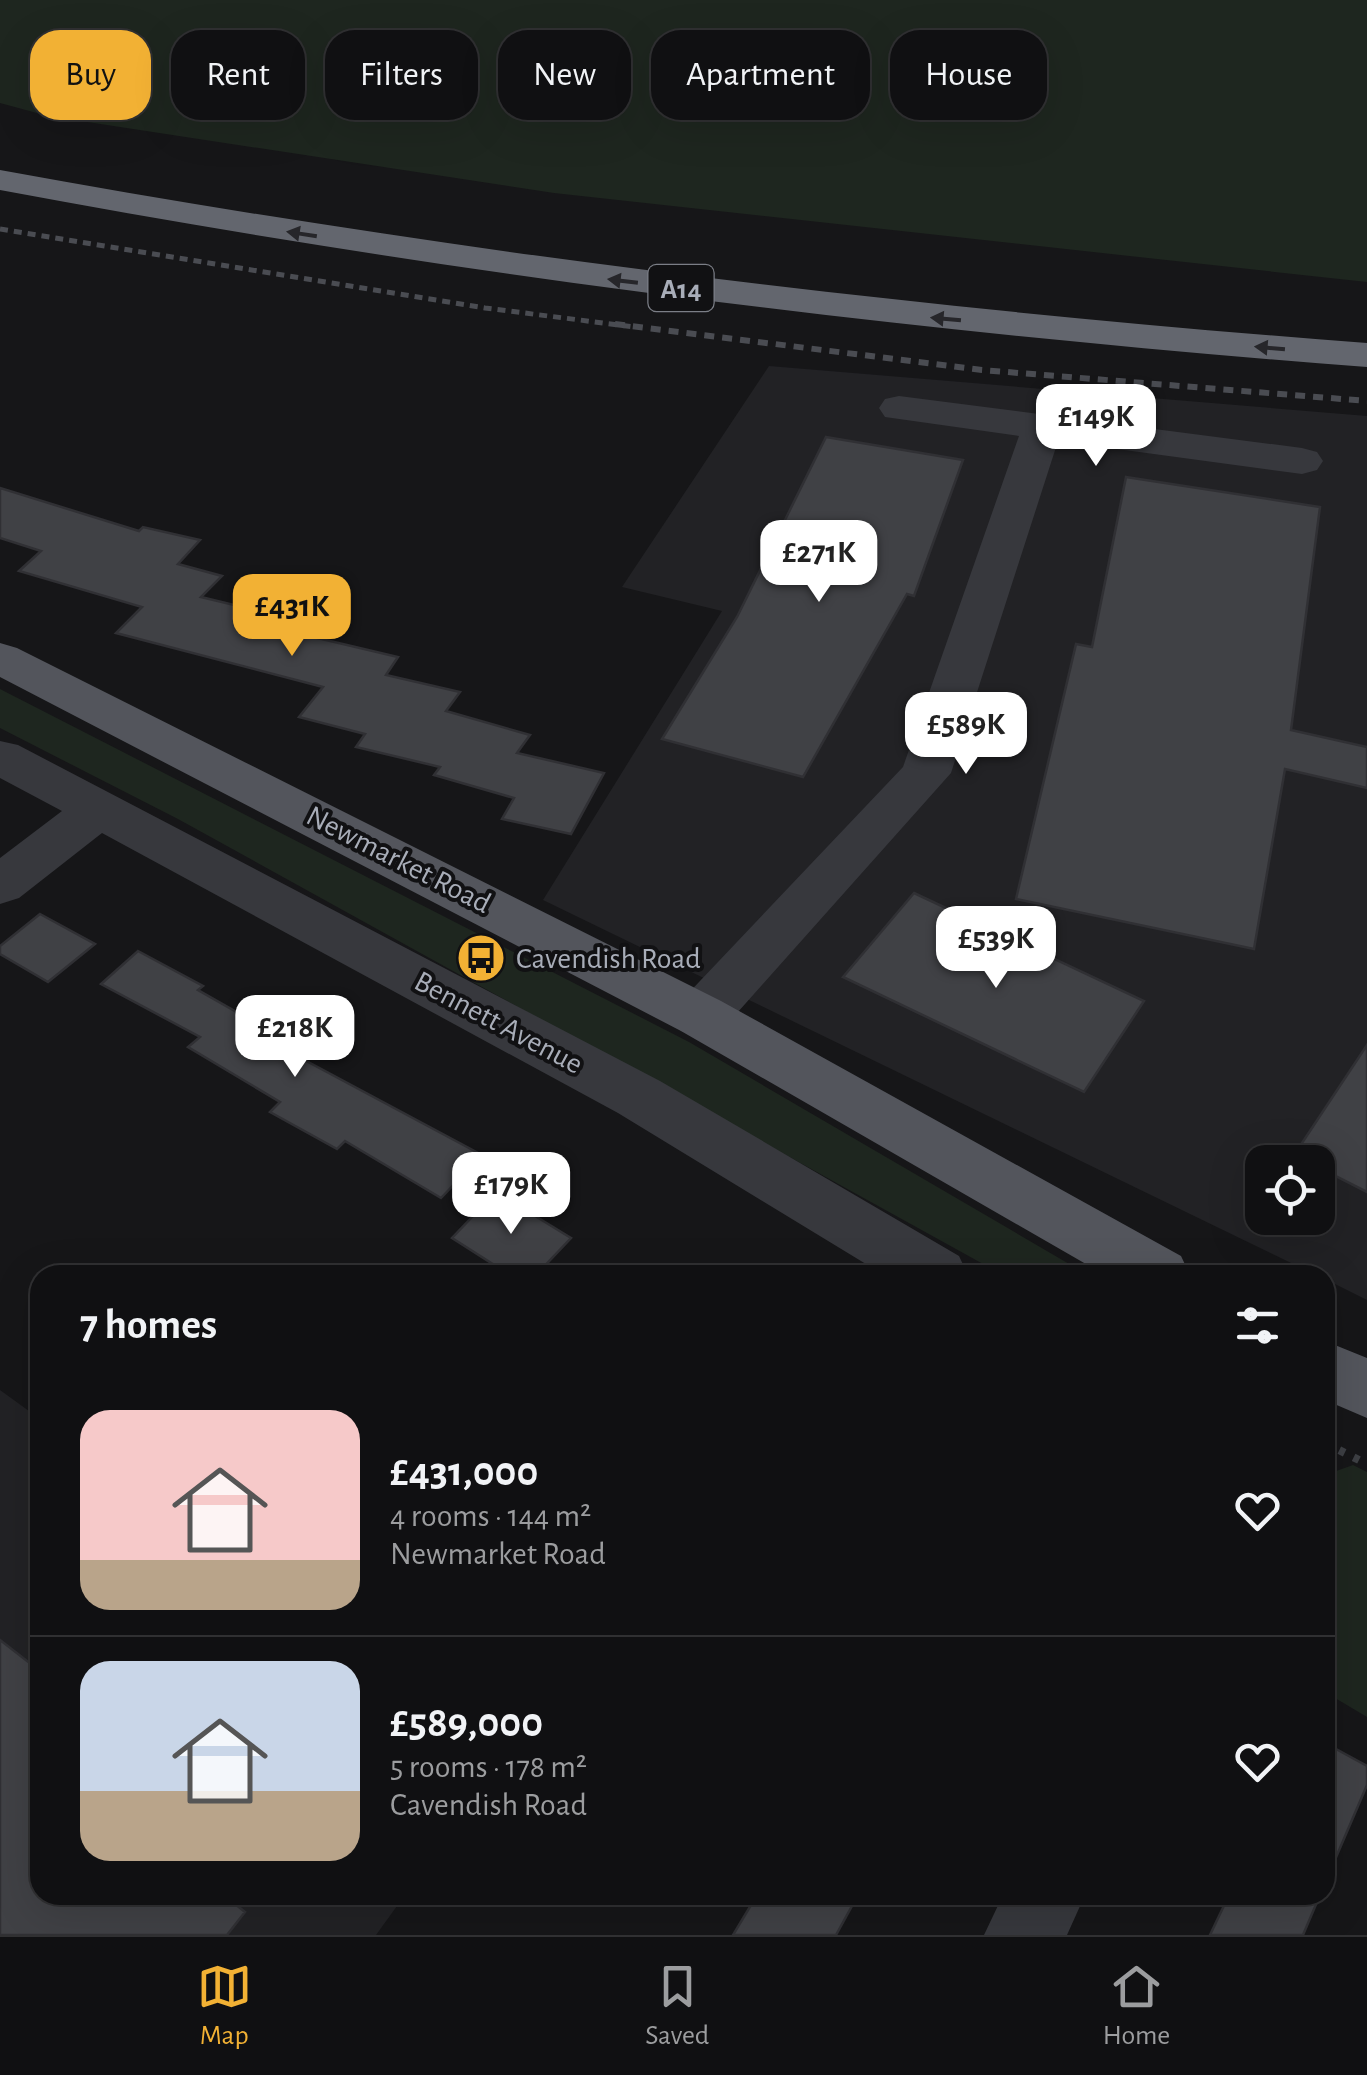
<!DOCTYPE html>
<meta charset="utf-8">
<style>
:root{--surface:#101012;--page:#19191b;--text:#f1f3f6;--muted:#9c9d9f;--line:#303032;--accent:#f2b134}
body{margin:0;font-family:"Alegreya Sans",sans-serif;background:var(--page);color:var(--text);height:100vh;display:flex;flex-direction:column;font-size:38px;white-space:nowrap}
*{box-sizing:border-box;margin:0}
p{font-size:32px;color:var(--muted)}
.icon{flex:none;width:55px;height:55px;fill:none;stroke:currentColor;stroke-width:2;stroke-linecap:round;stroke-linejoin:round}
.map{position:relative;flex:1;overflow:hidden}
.side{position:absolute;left:30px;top:1265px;width:1305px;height:640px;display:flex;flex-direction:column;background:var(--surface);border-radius:30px;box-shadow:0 10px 40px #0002,0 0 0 2px var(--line)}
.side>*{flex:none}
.hud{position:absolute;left:30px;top:30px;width:1308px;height:90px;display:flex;gap:20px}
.controls{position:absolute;left:1245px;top:1145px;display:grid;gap:20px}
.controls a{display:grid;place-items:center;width:90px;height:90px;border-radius:20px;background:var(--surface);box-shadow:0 10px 40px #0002,0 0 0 2px var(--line);font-size:50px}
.price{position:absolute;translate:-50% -85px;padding:0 22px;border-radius:20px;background:#fff;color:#222;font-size:32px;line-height:65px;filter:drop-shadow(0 2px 5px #0008)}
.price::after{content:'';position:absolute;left:50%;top:60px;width:30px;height:22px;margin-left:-15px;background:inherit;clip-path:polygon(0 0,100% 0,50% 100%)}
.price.active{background:var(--accent);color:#111}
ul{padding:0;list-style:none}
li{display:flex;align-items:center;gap:30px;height:250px;padding:0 50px}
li+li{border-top:2px solid var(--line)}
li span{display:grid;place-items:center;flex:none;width:280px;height:200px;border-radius:30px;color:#555}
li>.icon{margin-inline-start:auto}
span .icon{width:120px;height:120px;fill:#fffc;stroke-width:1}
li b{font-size:42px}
h2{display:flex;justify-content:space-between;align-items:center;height:120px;padding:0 50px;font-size:42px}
.pill{padding:0 35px;border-radius:30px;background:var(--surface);box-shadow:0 10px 40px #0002,0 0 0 2px var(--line);font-size:35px;line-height:90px}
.pill.active{background:var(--accent);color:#111}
.tabs{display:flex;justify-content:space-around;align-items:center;height:140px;border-top:2px solid var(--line);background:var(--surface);font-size:28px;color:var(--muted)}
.tabs a{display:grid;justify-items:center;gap:5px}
.tabs .active{color:var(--accent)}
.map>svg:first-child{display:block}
</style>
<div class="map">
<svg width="1367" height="1935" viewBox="0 0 1367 1935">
<rect width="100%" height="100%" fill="#161618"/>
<path fill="#222225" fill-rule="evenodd" d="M769 366 1367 416V1300L1325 1279V1275H1316L543 900 722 611 622 587ZM1262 1162H1318V1218H1262Z
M0 1390 40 1419V1895H405L376 1935H0Z"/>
<path fill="#1e261f" d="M0 0H1367V282L554 193 48 116 0 103Z
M0 689 689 1042 1088 1275H1003L178 819 0 728Z
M1353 1465 1367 1472V1717L1325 1692V1475Z"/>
<path fill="#404145" stroke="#303034" stroke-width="2.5" d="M826 437 963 460 914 596 907 594 803 777 662 739 737 617Z
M1126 477 1320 507 1291 730 1367 747V788L1285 769 1254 949 1016 899 1076 644 1092 647Z
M0 488 139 531 143 527 200 540 178 564 222 576 201 597 301 621 292 632 398 657 386 675 460 692 446 711 530 735 517 753 604 773 571 834 502 819 514 798 434 775 440 767 356 747 365 734 299 717 323 687 116 633 142 607 19 571 41 551 0 538Z
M914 893 1144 1001 1084 1092 843 977Z
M40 914 95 944 48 982 0 954V946Z
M138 951 203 986 198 990 291 1043 284 1049 482 1155 441 1198 345 1141 337 1149 270 1112 280 1102 188 1047 200 1037 101 984Z
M1367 1045V1192L1318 1167V1162L1294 1155Z
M496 1192 571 1238 536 1275H510L452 1238Z
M0 1640 40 1671V1895H224L245 1912 227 1935H0Z
M1325 1743 1367 1766V1785L1325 1883Z
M757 1895H858L836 1935H733Z
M1229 1895H1320L1303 1935H1210Z"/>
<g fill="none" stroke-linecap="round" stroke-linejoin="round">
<path stroke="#3d3f44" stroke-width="8" stroke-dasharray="6 10" stroke-linecap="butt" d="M1325 1443 1367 1464"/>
<path fill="#37383d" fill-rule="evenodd" d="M899 396 1302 448 1317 452 1323 461 1317 470 1302 474 1058 441 951 773 721 1031 701 1037 681 1031 673 1016 681 1001 903 767 1019 436 885 417 879 408 885 399Z
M0 741 18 745 660 1081 959 1256 968 1275H884L618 1113 102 833 19 898 0 904V858L62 811 0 778Z
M1003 1895H1085L1067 1935H984Z"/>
<path fill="#53555c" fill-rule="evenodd" d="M0 643 17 648 721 1001 1181 1256 1190 1275H1105L681 1031 0 677Z
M1325 1341 1367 1358V1418L1325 1400Z"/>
<path fill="#63666e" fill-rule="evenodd" d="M0 170C453 253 908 308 1367 343V367C908 332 453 275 0 190Z"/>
<path stroke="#4a4c52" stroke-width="5" stroke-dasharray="8 6" stroke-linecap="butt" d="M0 229 485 308 635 327"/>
<path stroke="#4a4c52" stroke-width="6" stroke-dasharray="10 8" stroke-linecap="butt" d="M615 324 982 370 1367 401"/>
</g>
<defs><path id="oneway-solid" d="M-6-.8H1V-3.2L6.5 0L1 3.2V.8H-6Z" transform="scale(2.5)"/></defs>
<g fill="#26262a">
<use href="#oneway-solid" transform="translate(302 234) rotate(-171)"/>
<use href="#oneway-solid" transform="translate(623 281) rotate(-173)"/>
<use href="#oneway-solid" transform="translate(946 319) rotate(-175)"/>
<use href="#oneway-solid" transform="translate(1270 348) rotate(-175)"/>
</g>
<defs>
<g id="bus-disc" transform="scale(2.5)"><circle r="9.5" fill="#f2b134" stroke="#111113"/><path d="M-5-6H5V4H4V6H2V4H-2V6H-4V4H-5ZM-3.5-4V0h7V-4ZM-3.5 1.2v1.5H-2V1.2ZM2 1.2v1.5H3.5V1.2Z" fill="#111"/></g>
</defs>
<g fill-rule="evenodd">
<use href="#bus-disc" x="481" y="958"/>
</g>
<g text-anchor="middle" stroke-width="8" stroke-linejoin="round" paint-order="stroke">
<rect fill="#111113" stroke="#7b7e86" stroke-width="2.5" x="648.5" y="265" width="65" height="46" rx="8"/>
<g font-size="28" font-weight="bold" fill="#a8adb8">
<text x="681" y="298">A14</text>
</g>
<g font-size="30" fill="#a8adb8" stroke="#111113">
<text transform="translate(399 859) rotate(27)" y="10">Newmarket Road</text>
<text transform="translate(499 1022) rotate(28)" y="10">Bennett Avenue</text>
</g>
<g font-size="30" fill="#a8adb8" stroke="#111113" text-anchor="start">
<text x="516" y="968">Cavendish Road</text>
</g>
</g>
</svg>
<div class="controls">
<a><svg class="icon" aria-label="locate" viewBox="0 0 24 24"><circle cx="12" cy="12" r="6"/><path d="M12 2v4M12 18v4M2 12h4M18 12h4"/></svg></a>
</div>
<b class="price" style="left:1096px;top:469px">£149K</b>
<b class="price" style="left:819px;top:605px">£271K</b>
<b class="price active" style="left:292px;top:659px">£431K</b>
<b class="price" style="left:966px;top:777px">£589K</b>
<b class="price" style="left:996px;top:991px">£539K</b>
<b class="price" style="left:295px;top:1080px">£218K</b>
<b class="price" style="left:511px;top:1237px">£179K</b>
<div class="hud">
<a class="pill active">Buy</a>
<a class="pill">Rent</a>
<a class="pill">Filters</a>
<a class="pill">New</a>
<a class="pill">Apartment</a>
<a class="pill">House</a>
</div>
<section class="side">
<h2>7 homes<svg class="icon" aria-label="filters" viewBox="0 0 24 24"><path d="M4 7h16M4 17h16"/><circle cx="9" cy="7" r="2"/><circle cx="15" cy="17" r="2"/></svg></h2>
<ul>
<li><span style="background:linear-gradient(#f6c9c9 75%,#b9a48a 0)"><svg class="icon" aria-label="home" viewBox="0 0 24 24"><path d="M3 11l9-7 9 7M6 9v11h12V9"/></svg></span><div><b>£431,000</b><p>4 rooms · 144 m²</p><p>Newmarket Road</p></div><svg class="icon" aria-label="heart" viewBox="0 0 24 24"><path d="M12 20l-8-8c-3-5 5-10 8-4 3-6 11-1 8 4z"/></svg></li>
<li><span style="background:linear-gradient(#c9d6e8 65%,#b9a48a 0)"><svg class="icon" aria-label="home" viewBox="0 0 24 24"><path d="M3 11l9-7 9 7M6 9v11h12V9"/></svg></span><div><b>£589,000</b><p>5 rooms · 178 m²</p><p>Cavendish Road</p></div><svg class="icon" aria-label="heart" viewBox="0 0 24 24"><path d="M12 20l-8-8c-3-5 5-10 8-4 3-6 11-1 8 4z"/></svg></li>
</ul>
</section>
</div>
<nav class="tabs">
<a class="active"><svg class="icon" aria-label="map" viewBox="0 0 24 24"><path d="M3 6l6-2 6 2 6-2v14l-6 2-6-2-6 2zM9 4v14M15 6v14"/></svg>Map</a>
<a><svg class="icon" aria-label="saved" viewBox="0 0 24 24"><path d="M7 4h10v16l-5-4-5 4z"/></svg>Saved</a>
<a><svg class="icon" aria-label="home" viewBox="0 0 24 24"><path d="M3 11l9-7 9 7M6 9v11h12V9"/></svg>Home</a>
</nav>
